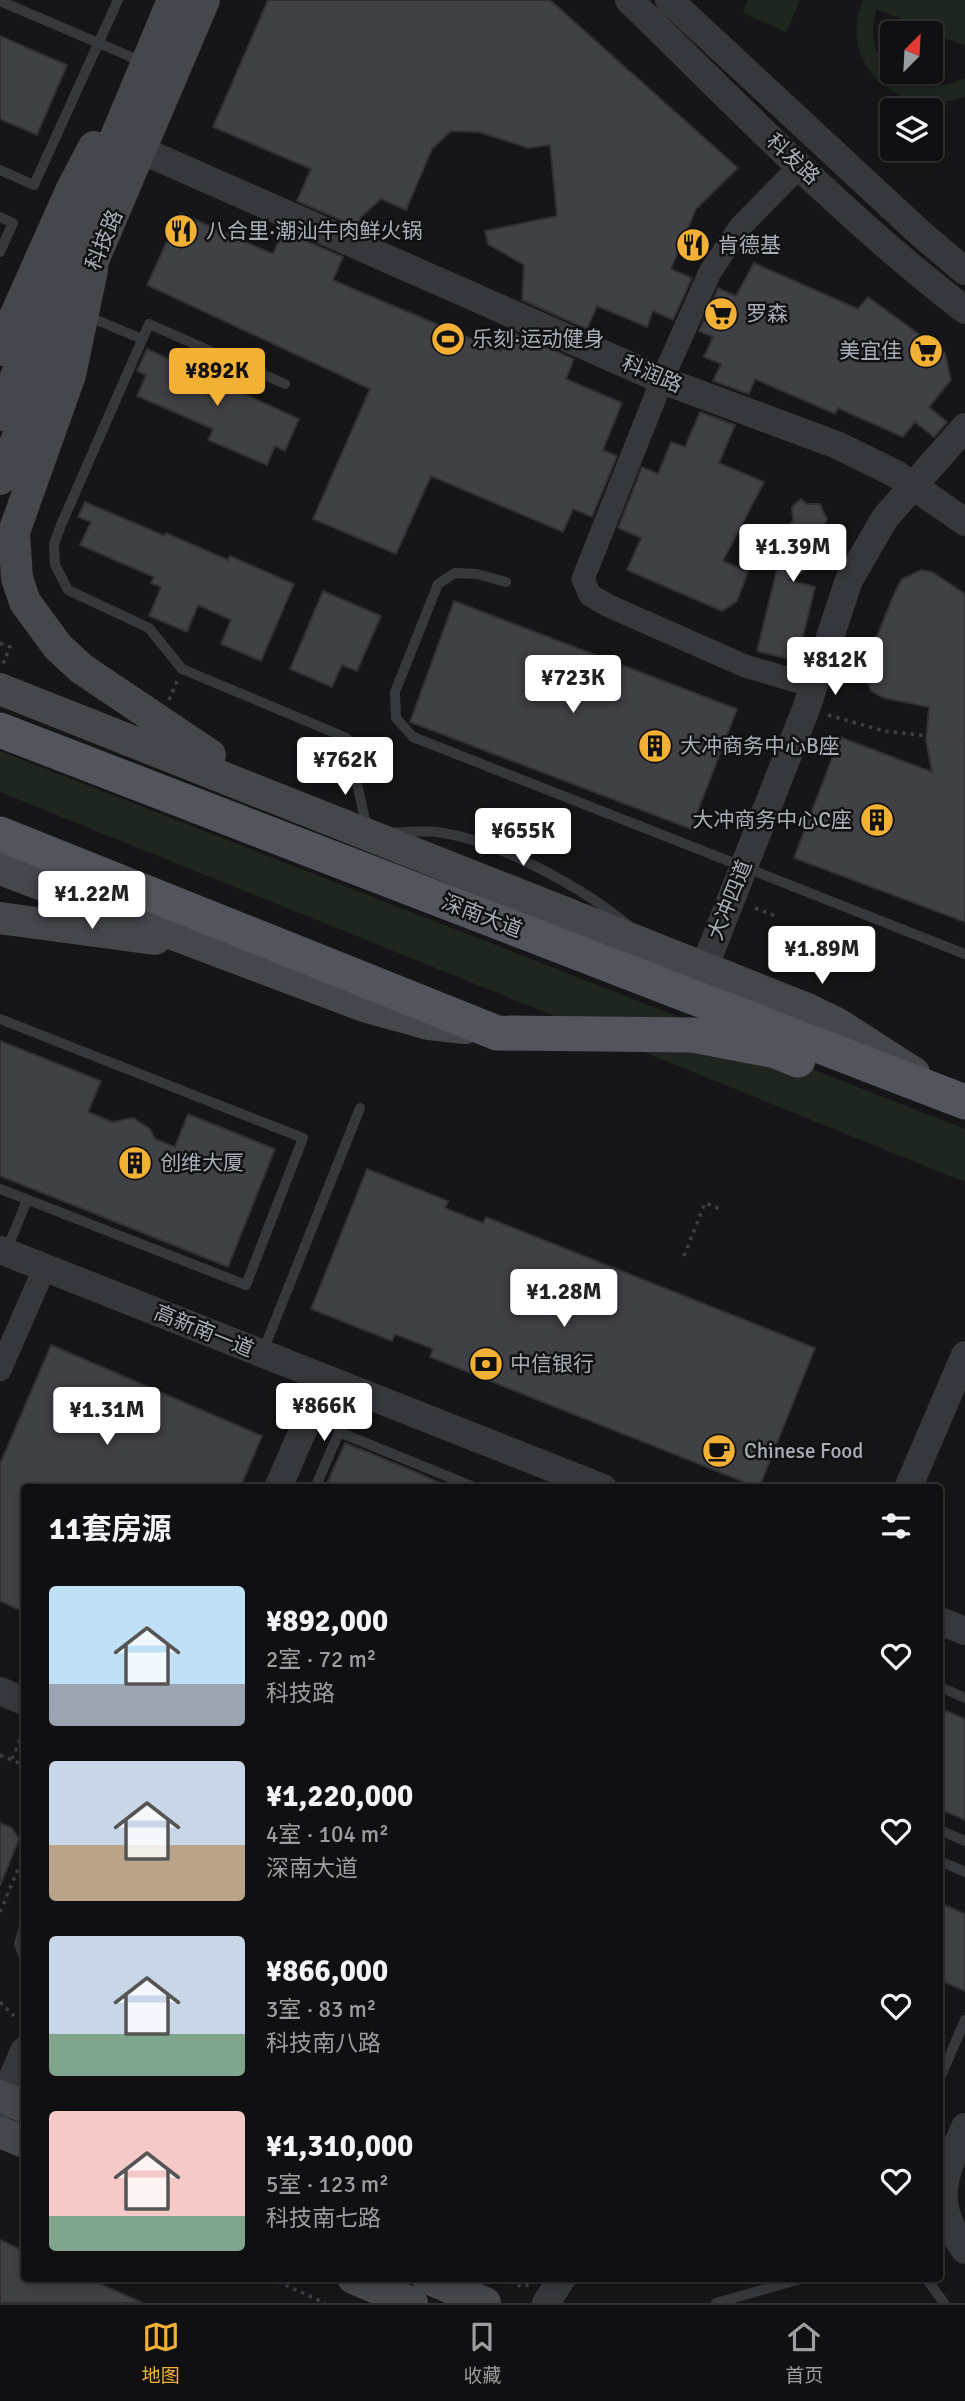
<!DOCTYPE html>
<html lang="zh">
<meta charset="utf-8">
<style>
:root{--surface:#101012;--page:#1e1e20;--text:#f1f3f6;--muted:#9c9d9f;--line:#303032;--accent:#f2b134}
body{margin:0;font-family:Signika,"Noto Sans SC",sans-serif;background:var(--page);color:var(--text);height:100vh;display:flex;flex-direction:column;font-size:26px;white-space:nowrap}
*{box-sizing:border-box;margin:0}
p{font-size:23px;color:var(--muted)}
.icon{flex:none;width:38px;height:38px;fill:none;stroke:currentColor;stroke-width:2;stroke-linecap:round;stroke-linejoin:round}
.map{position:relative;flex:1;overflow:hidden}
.sheet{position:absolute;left:21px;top:1484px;width:922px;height:798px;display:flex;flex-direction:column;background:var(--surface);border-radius:7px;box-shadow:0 4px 10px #0003,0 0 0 2px var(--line)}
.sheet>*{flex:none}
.needle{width:46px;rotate:24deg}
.controls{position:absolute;left:880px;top:21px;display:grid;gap:14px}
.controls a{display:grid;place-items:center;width:63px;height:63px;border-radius:7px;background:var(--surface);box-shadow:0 4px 10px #0003,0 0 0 2px var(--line);font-size:35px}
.price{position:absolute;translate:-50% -60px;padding:0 16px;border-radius:7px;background:#fff;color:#222;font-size:23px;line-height:46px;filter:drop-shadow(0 2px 4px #0008)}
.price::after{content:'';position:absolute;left:50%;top:42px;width:21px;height:16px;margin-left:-10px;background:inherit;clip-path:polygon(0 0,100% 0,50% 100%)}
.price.selected{background:var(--accent);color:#111}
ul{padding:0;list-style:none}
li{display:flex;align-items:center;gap:21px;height:175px;padding:0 28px}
li span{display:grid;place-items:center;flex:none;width:196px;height:140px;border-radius:7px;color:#555}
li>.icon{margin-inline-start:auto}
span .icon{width:84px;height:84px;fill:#fffc;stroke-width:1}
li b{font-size:30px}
h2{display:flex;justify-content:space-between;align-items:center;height:84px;padding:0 28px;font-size:30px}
.tab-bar{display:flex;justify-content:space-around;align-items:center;height:98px;border-top:2px solid var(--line);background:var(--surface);font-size:19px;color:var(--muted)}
.tab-bar a{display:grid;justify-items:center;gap:4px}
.tab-bar .selected{color:var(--accent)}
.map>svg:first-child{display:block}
</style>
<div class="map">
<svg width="965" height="2303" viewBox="0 0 965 2303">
<rect width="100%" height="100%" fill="#161618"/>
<path fill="#1e261f" d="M748 0H800L786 32 743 13Z
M863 0H965V46L877 9C857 65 916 104 965 78V96C903 122 835 66 863 0Z
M0 751 965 1129V1182L0 792Z"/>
<path fill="#404145" stroke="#303034" stroke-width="2" d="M268 0H550L738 168 696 209 671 269 692 278 673 320 653 311 647 327 597 306 587 329 522 300 524 265 488 244 485 231 557 216 550 145 528 148 479 132 451 131 432 149 406 210 381 199 361 217 357 227 297 201 311 169 213 127Z
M0 36 67 65 37 135 0 119Z
M180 213 273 254 283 231 343 257 333 280 358 291 501 351 509 331 574 359 566 379 622 403 603 450 617 456 592 517 573 509 563 532 431 476 396 554 313 519 370 389 147 285Z
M754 263 858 309 868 297 945 353 951 380 929 407 947 422 934 437 915 422 903 437 838 408 835 414 755 379 749 394 713 381 721 364 704 357 713 337 699 331 718 288 736 296Z
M147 349 299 419 285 451 275 446 267 465 208 440 213 429 137 396 146 375 137 371Z
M700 412 735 425 719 463 764 482 723 561 748 572 737 601 722 611 627 570 641 538 618 528 642 467 658 474 671 442 685 447Z
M801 499 807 504H820L827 519 822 531V542L815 553 818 562 789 580 815 587 797 661 757 651 787 528 793 520 792 507Z
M85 502 165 536 166 533 228 560 230 556 294 584 261 661 221 644 231 620 198 605 187 632 149 616 161 587 151 583 154 577 80 545 91 522 78 517Z
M921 570 932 572 965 594V922L794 858 840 737 932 772 926 740 929 707 884 698 871 691 867 681 869 656 895 592 902 579Z
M323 591 381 616 357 671 342 665 332 687 290 669Z
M454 601 737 709 691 829 410 722Z
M0 1041 101 1081 88 1112 112 1122 133 1118 150 1129 155 1139 175 1147 188 1114 275 1149 228 1267 0 1176Z
M367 1169 448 1201 445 1208 483 1223 486 1217 815 1348 759 1488 430 1357 433 1349 395 1334 392 1341 311 1309Z
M51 1345 262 1436 240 1488H24V1612L0 1601V1464Z
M345 1443 411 1470 451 1488H325Z
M940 1708 965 1719V1820L940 1809Z
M0 1823 12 1828 19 1839 0 1886Z
M940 1903 965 1914V1991L940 1980Z
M0 2240 24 2251V2278H87L143 2303H0Z"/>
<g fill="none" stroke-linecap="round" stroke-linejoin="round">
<path stroke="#3d3f44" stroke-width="3.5" stroke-dasharray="3.5 5" stroke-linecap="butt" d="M0 643 10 647 4 662 0 660
M169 700 177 681
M828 715 884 731 965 740
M755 908 776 916
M684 1256 705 1203 720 1209
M0 1755 24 1765
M12 1759 24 1730
M0 1912 24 1855
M0 2002 14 2016
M270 2278 325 2303
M502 2278 522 2287 529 2285"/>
<path stroke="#37383d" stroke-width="10" d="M0 1 143 62
M0 170 34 185 118 0
M0 217 13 223 0 252
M87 316 142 339
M285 384 149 324 61 525 54 544 55 565 68 590 149 628 182 669 347 738 367 829
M506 582 477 574 455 573 438 584 395 692 396 718 413 737 965 954
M389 833C407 832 425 830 443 833 500 842 585 889 629 926
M0 1019 303 1138 246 1285 0 1189
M6 1252 27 1200
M263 1351 360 1108
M315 1488 339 1432 476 1488
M940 1687 965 1698
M940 1830 965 1841
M940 1861 965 1872
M24 1927 19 1944 24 1957
M940 2078 965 2020
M926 2278 944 2303
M716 2303 804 2278"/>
<path stroke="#37383d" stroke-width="23" d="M800 166 740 227 710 272 662 380 583 579 590 595 609 606 745 666 813 686
M0 1370 45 1267"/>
<path stroke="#37383d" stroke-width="28" d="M629 0C738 106 844 217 965 310
M669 0 921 234 965 271
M141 150 662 380 837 445 896 474 965 522
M704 968 806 709 849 580 885 518 965 427
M0 1250 603 1488
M278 1488 325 1379
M908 1488 965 1355
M940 1621 965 1631
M0 1691 24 1701
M0 2108 24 2051
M965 2127C944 2176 930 2202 965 2250
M546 2303 562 2278"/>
<path stroke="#45474d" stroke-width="32" d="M92 270 70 375 14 532 17 578 25 602 58 647 82 669 210 755
M0 350 71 191 94 147
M0 415 173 0
M0 479 204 0
M0 689 805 1008 838 1024 914 1073
M0 869 364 1006 429 1024 465 1028
M0 918 155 939
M0 2096 24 2107
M0 2132 24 2142
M353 2278 412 2303
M428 2278 485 2303"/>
<path stroke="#53555c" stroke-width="35" d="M0 730 965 1102
M0 834 497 1033 693 1035 776 1051 798 1060"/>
</g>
<defs>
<g id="restaurant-disc" transform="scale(1.75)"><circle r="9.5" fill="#f2b134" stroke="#111113"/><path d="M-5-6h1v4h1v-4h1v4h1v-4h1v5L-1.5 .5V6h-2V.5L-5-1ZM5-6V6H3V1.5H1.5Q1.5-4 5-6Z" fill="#111"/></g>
<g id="supermarket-disc" transform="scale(1.75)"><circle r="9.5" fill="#f2b134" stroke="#111113"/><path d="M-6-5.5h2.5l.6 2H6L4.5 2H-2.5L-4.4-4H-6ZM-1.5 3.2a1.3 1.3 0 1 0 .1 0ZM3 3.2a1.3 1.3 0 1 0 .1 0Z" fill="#111"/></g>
<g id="stadium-disc" transform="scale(1.75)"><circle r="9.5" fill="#f2b134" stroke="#111113"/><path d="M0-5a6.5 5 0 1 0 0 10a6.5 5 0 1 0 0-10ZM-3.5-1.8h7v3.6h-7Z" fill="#111"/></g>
<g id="building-disc" transform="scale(1.75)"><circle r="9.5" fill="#f2b134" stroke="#111113"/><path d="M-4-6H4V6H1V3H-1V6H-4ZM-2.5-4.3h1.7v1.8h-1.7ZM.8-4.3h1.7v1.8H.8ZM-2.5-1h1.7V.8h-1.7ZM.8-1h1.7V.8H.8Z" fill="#111"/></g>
<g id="bank-disc" transform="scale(1.75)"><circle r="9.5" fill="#f2b134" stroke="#111113"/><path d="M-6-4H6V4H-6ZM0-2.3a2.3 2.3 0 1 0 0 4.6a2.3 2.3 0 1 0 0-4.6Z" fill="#111"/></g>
<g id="cafe-disc" transform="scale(1.75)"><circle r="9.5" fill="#f2b134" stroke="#111113"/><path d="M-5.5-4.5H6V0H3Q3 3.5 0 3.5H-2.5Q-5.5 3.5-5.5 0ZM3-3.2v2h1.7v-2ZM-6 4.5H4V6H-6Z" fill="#111"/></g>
</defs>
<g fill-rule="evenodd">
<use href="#restaurant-disc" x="181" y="231"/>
<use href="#restaurant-disc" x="693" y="245"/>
<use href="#supermarket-disc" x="721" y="314"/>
<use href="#stadium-disc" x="448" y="339"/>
<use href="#supermarket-disc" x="926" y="351"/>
<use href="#building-disc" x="655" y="746"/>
<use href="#building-disc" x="877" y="820"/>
<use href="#building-disc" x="135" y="1163"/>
<use href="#bank-disc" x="486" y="1364"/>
<use href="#cafe-disc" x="719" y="1451"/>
</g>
<g text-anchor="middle" stroke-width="5" stroke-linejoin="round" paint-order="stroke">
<g font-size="21" fill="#a8adb8" stroke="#111113">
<text transform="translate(793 159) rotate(43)" y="7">科发路</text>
<text transform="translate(104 240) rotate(-67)" y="7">科技路</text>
<text transform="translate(652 374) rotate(23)" y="7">科润路</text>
<text transform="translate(730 900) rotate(-68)" y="7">大冲四道</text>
<text transform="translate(482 916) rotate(21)" y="7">深南大道</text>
<text transform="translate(204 1331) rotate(22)" y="7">高新南一道</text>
</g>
<g font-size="21" fill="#a8adb8" stroke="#111113" text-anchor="start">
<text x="206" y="238">八合里·潮汕牛肉鲜火锅</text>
<text x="718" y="252">肯德基</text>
<text x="746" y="321">罗森</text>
<text x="472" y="346">乐刻·运动健身</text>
<text x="902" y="358" text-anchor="end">美宜佳</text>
<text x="680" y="753">大冲商务中心B座</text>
<text x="852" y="827" text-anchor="end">大冲商务中心C座</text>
<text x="160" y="1170">创维大厦</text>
<text x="510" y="1371">中信银行</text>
<text x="744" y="1458">Chinese Food</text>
</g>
</g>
</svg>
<div class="controls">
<a><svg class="needle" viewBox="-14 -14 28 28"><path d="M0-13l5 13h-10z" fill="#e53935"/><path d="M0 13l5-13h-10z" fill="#9c9d9f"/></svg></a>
<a><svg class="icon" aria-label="layers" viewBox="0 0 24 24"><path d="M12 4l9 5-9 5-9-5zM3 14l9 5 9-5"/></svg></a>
</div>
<b class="price selected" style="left:217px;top:408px">¥892K</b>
<b class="price" style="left:793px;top:584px">¥1.39M</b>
<b class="price" style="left:835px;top:697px">¥812K</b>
<b class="price" style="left:573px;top:715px">¥723K</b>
<b class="price" style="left:345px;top:797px">¥762K</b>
<b class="price" style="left:523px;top:868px">¥655K</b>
<b class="price" style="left:92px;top:931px">¥1.22M</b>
<b class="price" style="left:822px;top:986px">¥1.89M</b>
<b class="price" style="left:564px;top:1329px">¥1.28M</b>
<b class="price" style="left:324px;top:1443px">¥866K</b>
<b class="price" style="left:107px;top:1447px">¥1.31M</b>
<section class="sheet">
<h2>11套房源<svg class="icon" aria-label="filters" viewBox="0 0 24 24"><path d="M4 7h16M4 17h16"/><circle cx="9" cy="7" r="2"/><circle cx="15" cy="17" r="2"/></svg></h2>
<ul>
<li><span style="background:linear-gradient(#bfe0f5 70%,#9aa5b1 0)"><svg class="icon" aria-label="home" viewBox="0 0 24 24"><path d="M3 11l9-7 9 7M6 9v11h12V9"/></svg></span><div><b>¥892,000</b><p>2室 · 72 m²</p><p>科技路</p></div><svg class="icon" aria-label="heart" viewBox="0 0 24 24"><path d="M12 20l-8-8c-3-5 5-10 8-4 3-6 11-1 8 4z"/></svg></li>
<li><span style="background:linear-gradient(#c9d6e8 60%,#b9a48a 0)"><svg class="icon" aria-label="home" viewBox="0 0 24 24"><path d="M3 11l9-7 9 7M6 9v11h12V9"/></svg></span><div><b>¥1,220,000</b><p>4室 · 104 m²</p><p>深南大道</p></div><svg class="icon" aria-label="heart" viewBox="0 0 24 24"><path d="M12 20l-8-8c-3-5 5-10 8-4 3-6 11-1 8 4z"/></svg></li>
<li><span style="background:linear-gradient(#c9d6e8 70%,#7fa58c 0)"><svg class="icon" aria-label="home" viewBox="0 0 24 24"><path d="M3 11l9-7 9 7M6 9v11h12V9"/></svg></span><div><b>¥866,000</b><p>3室 · 83 m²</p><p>科技南八路</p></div><svg class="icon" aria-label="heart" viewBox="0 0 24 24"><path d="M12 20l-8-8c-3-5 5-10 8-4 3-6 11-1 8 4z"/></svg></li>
<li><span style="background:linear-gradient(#f6c9c9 75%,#7fa58c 0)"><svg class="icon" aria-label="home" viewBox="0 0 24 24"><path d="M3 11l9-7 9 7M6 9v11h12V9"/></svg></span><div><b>¥1,310,000</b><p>5室 · 123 m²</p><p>科技南七路</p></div><svg class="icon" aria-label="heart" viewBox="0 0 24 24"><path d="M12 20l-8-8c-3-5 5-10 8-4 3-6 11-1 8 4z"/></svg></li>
</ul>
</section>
</div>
<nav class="tab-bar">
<a class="selected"><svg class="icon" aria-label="map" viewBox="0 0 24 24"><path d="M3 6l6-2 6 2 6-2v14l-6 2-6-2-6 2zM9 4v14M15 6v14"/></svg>地图</a>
<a><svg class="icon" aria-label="saved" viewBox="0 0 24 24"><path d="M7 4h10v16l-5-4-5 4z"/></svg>收藏</a>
<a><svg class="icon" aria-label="home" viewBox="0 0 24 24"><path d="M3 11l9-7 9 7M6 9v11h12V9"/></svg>首页</a>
</nav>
